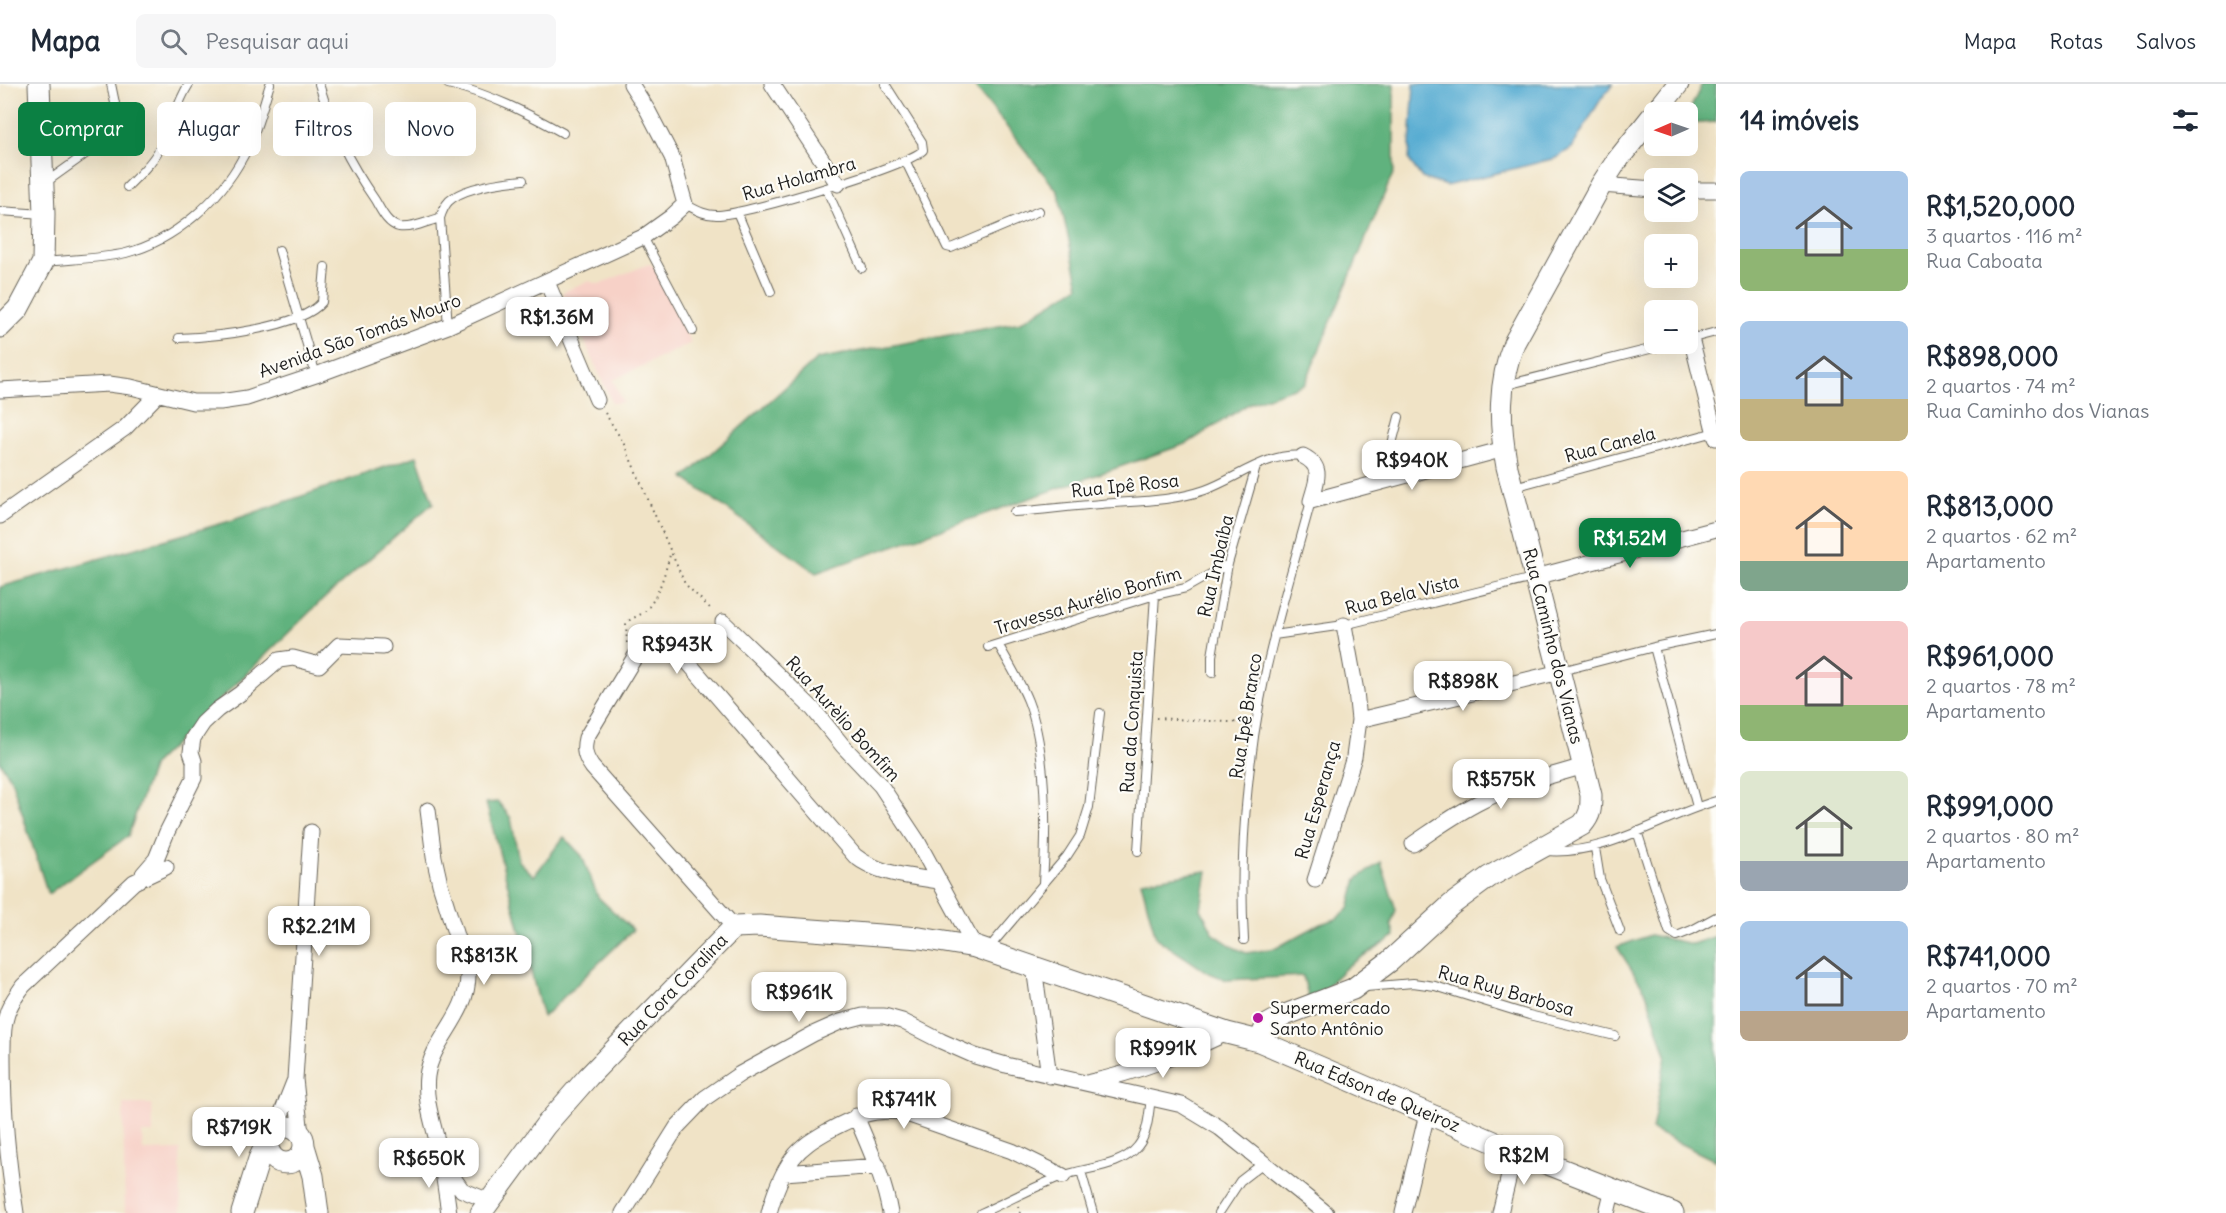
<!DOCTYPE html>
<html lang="pt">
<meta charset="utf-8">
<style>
:root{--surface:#fff;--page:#f6f6f7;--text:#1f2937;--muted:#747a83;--line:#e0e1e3;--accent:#0b8043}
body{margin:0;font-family:Delius,sans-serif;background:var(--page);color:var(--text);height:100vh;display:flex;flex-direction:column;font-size:22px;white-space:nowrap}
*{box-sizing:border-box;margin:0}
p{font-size:20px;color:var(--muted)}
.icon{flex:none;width:33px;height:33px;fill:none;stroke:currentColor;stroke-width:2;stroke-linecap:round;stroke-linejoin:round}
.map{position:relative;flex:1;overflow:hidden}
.sheet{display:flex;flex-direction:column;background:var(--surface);width:510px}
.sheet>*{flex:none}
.hud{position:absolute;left:18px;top:18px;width:570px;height:54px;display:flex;gap:12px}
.needle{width:39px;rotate:268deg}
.fabs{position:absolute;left:1644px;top:18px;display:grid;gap:12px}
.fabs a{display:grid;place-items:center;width:54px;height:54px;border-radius:9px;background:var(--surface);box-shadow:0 6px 24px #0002;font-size:30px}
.price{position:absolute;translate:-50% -51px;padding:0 14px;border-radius:12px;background:#fff;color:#222;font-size:20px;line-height:39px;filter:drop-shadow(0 2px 3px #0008)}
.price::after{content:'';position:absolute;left:50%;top:36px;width:18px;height:14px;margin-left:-9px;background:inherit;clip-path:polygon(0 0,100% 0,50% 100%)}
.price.active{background:var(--accent);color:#fff}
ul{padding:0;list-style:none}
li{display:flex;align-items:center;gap:18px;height:150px;padding:0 24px}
li span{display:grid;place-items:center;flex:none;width:168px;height:120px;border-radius:9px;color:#555}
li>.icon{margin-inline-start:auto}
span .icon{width:72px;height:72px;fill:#fffc;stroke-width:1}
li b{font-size:26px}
h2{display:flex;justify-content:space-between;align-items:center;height:72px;padding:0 24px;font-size:26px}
.tag{padding:0 21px;border-radius:9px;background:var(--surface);box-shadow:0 6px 24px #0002;font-size:21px;line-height:54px}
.tag.active{background:var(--accent);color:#fff}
header{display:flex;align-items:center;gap:36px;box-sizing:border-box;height:84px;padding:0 30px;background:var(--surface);border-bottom:2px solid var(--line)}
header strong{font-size:28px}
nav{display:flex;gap:33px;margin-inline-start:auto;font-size:21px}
.search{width:420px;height:54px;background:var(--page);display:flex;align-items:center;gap:15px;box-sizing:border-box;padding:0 21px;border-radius:9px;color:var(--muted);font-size:22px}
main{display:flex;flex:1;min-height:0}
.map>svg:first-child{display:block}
</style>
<header>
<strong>Mapa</strong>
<div class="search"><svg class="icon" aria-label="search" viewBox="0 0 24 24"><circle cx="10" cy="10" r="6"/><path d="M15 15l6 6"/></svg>Pesquisar aqui</div>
<nav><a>Mapa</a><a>Rotas</a><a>Salvos</a></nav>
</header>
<main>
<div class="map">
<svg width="1716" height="1129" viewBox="0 0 1716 1129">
<rect width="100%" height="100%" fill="#fdfcf7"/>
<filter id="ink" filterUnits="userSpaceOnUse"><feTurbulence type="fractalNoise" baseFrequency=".0167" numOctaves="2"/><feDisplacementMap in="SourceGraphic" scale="12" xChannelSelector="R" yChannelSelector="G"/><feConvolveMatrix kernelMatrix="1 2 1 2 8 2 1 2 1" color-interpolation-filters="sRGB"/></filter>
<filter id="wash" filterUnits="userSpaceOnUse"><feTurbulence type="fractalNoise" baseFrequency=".008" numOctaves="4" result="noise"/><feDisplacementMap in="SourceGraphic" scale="24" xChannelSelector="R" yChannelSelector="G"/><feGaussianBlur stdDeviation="1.35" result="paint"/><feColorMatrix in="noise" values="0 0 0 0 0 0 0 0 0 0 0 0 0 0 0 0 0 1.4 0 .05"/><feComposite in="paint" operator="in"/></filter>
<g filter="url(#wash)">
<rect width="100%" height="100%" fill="#f0e3c6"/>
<path fill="#f7d1c7" d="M649 180 655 183 691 259 613 296 623 318 612 319 563 208 588 197 599 200Z
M123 1020H152L153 1049H142L143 1067 180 1066 181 1129H125Z"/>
<path fill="#60b27e" stroke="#3e674d" stroke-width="1.5" d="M973 0H1394V87L1305 300 1250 319 1188 359 816 489 684 394 817 275 1021 238 1079 202 1058 108Z
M1702 0H1716V38L1688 40V30Z
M417 372 433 419 319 519 153 681 128 752 48 810 11 695 0 678V503L230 437Z
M498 718 511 734 519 777 534 792 564 753 582 772 598 813 633 846 543 933 486 719Z
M1381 778 1396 826 1391 840 1395 852 1349 881 1332 897 1326 906 1309 916 1303 892 1227 896 1207 888 1156 854 1141 797 1207 787 1201 825 1214 850 1235 864 1247 869 1276 864 1320 840 1336 835 1349 824 1357 795Z
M1650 851 1692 860 1716 852V1077L1652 1046 1666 971 1646 908 1617 863Z"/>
<path fill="#55abd1" stroke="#386476" stroke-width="1.5" d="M1414 0H1613L1601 15 1572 64 1556 74 1446 102 1422 94 1409 76Z"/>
</g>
<g filter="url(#ink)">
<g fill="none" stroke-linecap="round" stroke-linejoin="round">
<g stroke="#666258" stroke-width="10">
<path id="lane" d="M319 0C333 46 348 77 375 116 381 126 387 140 399 143 412 145 428 137 440 134L448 242
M448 0C490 10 525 28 563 49
M906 78 947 163 951 164 1039 127
M45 99 101 59 120 43 111 0
M127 103C139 91 152 79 160 64 172 44 176 20 189 0
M826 104 862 184
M685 120C696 126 706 132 719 131 745 130 910 82 923 66L922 58 885 0
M0 127 43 130
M737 128 771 208
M440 134C442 128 444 122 449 117 464 103 503 98 523 96
M643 153 693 247
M279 166 316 291
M44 178C71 175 100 175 126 169 174 157 220 116 243 73 256 50 262 25 270 0
M179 254C213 253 301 244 322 218L325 183
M1689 255 1716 248
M1506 301 1670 260
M1382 398 1399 333
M1514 403 1715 348
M1014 428C1043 426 1072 422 1101 420 1136 417 1170 418 1205 406 1238 394 1267 368 1303 372
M1274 551 1344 541 1533 494
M998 560C1008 578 1020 597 1028 617 1047 666 1047 746 1043 799
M988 563 1155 511 1186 504 1228 480
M1654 563 1697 723
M1561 587 1654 563 1716 550
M1212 589V572L1228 480 1256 383
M1637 747 1669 847 1677 852 1692 846 1716 833
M1595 764 1600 795 1620 847
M1138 767 1155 511
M1546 767C1606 772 1660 733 1716 717
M1244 856C1238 759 1250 644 1275 549 1286 505 1299 461 1311 417
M988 865 1067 772 1080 752 1089 723 1100 629
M1366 903 1413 899 1435 902 1529 931 1615 952
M1081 1087 1093 1129
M981 1129C1008 1117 1034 1103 1062 1092 1085 1083 1121 1084 1138 1062 1148 1050 1149 1029 1151 1013
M1219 1129 1240 1097 1262 1080"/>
</g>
<g stroke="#666258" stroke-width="17">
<path id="street" d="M772 0 838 100
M1601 101 1654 105
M1688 106H1716
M547 198 597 316
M1691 254 1716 354
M0 306 109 300 131 303 193 318H220L247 314 316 291 448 242 643 153 671 133 685 120 672 73 648 27 631 0
M1303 372C1325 383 1316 398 1311 417L1504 365
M0 432 125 344 158 310
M1536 493 1716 445
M723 538 813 625 843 662 881 702 918 758 975 863
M1359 636 1560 588
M428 726 434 773 440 800 468 891C468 932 432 955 427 992 424 1016 434 1042 439 1065 443 1086 446 1108 449 1129
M1413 760C1437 744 1461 726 1488 714 1518 699 1551 692 1584 682
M143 790 156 775 167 748 194 694V677L191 668 193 654 203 639 217 626 241 609 279 576 293 574 319 581 339 561 383 563
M1315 796 1354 673 1359 636 1356 607 1344 541
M734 843 592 683C585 673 583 666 586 654L636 571C651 560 663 558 679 568L855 772C879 791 910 792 939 797
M1034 883 1049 992
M1090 998C1139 988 1182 970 1227 949
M856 1032C869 1064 884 1094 890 1129
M275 1046 294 998
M301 1051 295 995 311 748
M444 1081 462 1106 489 1117
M784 1089 878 1082
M16 1129C8 1079 3 1027 3 976 3 961 2 944 7 930 10 919 17 911 23 902L134 798 166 783
M623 1129 677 1043 705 1014 740 990 813 950 840 938 863 932H884L902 937 941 957 975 972 1006 981 1182 1021 1220 1044 1326 1129
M769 1129C774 1110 782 1089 793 1074 802 1062 814 1055 826 1048 853 1034 870 1024 901 1028L1012 1067 1063 1092
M1403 1129 1427 1030
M1500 1129 1515 1067
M1607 1129 1613 1104"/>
</g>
<g stroke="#666258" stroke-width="23">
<path id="secondary" d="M1656 28 1678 0
M0 243 18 225 43 178 44 130 39 0
M1259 957 1267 941 1285 931 1353 905 1390 877 1451 821 1489 793 1582 741C1591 731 1591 724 1591 711L1507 383C1499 340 1498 299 1514 259L1601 101 1616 78 1654 30
M268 1061a18 18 0 1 1 36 0a18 18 0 1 1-36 0Z
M304 1062 313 1092 318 1129
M242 1129 259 1075 268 1056
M481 1129 545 1042 588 993 734 843 759 842 920 854 975 863 1227 949 1259 957 1515 1067 1673 1129"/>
</g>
<path stroke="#666258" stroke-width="2" stroke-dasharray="1.5 4.5" stroke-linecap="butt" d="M605 329 623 358 685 500 713 527
M627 559 626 539C632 533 641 532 646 526 660 511 665 487 671 468
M1156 634 1246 639
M1018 1122 1020 1129"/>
<use href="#lane" stroke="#fff" stroke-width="8"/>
<use href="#street" stroke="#fff" stroke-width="15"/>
<use href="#secondary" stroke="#fff" stroke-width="21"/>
</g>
</g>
<circle fill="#b5179e" stroke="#fdfcf7" stroke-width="2" cx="1258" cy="934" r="6"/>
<g text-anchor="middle" stroke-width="4.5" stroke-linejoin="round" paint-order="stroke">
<g font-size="18" fill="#1c1c1c" stroke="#fdfcf7">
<text transform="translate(799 95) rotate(-16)" y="6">Rua Holambra</text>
<text transform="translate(360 252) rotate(-20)" y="6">Avenida São Tomás Mouro</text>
<text transform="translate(1610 361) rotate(-15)" y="6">Rua Canela</text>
<text transform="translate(1125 402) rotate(-6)" y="6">Rua Ipê Rosa</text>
<text transform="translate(1216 482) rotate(-77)" y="6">Rua Imbaíba</text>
<text transform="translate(1402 511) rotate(-14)" y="6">Rua Bela Vista</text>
<text transform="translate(1088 517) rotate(-17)" y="6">Travessa Aurélio Bonfim</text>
<text transform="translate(1553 562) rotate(76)" y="6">Rua Caminho dos Vianas</text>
<text transform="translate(1246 632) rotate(-81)" y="6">Rua Ipê Branco</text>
<text transform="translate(843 635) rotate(48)" y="6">Rua Aurèlio Bomfim</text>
<text transform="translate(1132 638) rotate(-86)" y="6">Rua da Conquista</text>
<text transform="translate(1318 716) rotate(-74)" y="6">Rua Esperança</text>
<text transform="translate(673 906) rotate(-46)" y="6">Rua Cora Coralina</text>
<text transform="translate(1506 907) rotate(16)" y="6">Rua Ruy Barbosa</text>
<text transform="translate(1377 1008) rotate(23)" y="6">Rua Edson de Queiroz</text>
</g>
<g font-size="18" fill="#1c1c1c" stroke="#fdfcf7" text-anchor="start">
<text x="1270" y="930">Supermercado<tspan x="1270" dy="21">Santo Antônio</tspan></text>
</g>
</g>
</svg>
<div class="fabs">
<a><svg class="needle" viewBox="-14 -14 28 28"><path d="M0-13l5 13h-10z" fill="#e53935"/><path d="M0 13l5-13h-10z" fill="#747a83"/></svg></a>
<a><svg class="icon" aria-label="layers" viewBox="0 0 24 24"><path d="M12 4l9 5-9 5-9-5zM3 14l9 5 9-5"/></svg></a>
<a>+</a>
<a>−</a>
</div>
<b class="price" style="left:557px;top:264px">R$1.36M</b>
<b class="price" style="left:1412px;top:407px">R$940K</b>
<b class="price active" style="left:1630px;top:485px">R$1.52M</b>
<b class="price" style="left:677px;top:591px">R$943K</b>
<b class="price" style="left:1463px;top:628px">R$898K</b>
<b class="price" style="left:1501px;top:726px">R$575K</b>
<b class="price" style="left:319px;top:873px">R$2.21M</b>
<b class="price" style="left:484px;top:902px">R$813K</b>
<b class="price" style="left:799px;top:939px">R$961K</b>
<b class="price" style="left:1163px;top:995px">R$991K</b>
<b class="price" style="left:904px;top:1046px">R$741K</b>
<b class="price" style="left:239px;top:1074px">R$719K</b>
<b class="price" style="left:1524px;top:1102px">R$2M</b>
<b class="price" style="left:429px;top:1105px">R$650K</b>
<div class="hud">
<a class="tag active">Comprar</a>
<a class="tag">Alugar</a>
<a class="tag">Filtros</a>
<a class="tag">Novo</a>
</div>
</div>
<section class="sheet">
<h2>14 imóveis<svg class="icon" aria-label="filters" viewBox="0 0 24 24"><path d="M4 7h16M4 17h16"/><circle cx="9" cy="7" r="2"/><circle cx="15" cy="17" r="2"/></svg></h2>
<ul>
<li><span style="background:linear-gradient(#a9c7e8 65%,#8fb573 0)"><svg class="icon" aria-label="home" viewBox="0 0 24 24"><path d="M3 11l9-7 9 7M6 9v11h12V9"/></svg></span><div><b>R$1,520,000</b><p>3 quartos · 116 m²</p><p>Rua Caboata</p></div></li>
<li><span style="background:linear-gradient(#a9c7e8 65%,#c2b280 0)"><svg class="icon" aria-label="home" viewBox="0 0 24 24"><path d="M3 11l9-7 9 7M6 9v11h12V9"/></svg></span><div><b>R$898,000</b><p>2 quartos · 74 m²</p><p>Rua Caminho dos Vianas</p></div></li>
<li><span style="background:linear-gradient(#ffd9b3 75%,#7fa58c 0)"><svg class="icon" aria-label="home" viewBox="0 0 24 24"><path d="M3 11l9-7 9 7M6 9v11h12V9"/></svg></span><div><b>R$813,000</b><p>2 quartos · 62 m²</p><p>Apartamento</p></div></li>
<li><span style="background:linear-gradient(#f6c9c9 70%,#8fb573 0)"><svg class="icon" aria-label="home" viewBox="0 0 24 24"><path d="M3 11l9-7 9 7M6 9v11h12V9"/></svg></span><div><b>R$961,000</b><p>2 quartos · 78 m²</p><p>Apartamento</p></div></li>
<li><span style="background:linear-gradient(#dfe7d0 75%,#9aa5b1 0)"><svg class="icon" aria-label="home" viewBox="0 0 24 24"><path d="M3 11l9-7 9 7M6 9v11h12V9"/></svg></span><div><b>R$991,000</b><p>2 quartos · 80 m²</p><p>Apartamento</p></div></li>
<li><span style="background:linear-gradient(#a9c7e8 75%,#b9a48a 0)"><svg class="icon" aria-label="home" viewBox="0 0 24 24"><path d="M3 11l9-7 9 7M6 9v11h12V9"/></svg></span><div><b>R$741,000</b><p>2 quartos · 70 m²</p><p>Apartamento</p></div></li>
</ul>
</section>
</main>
